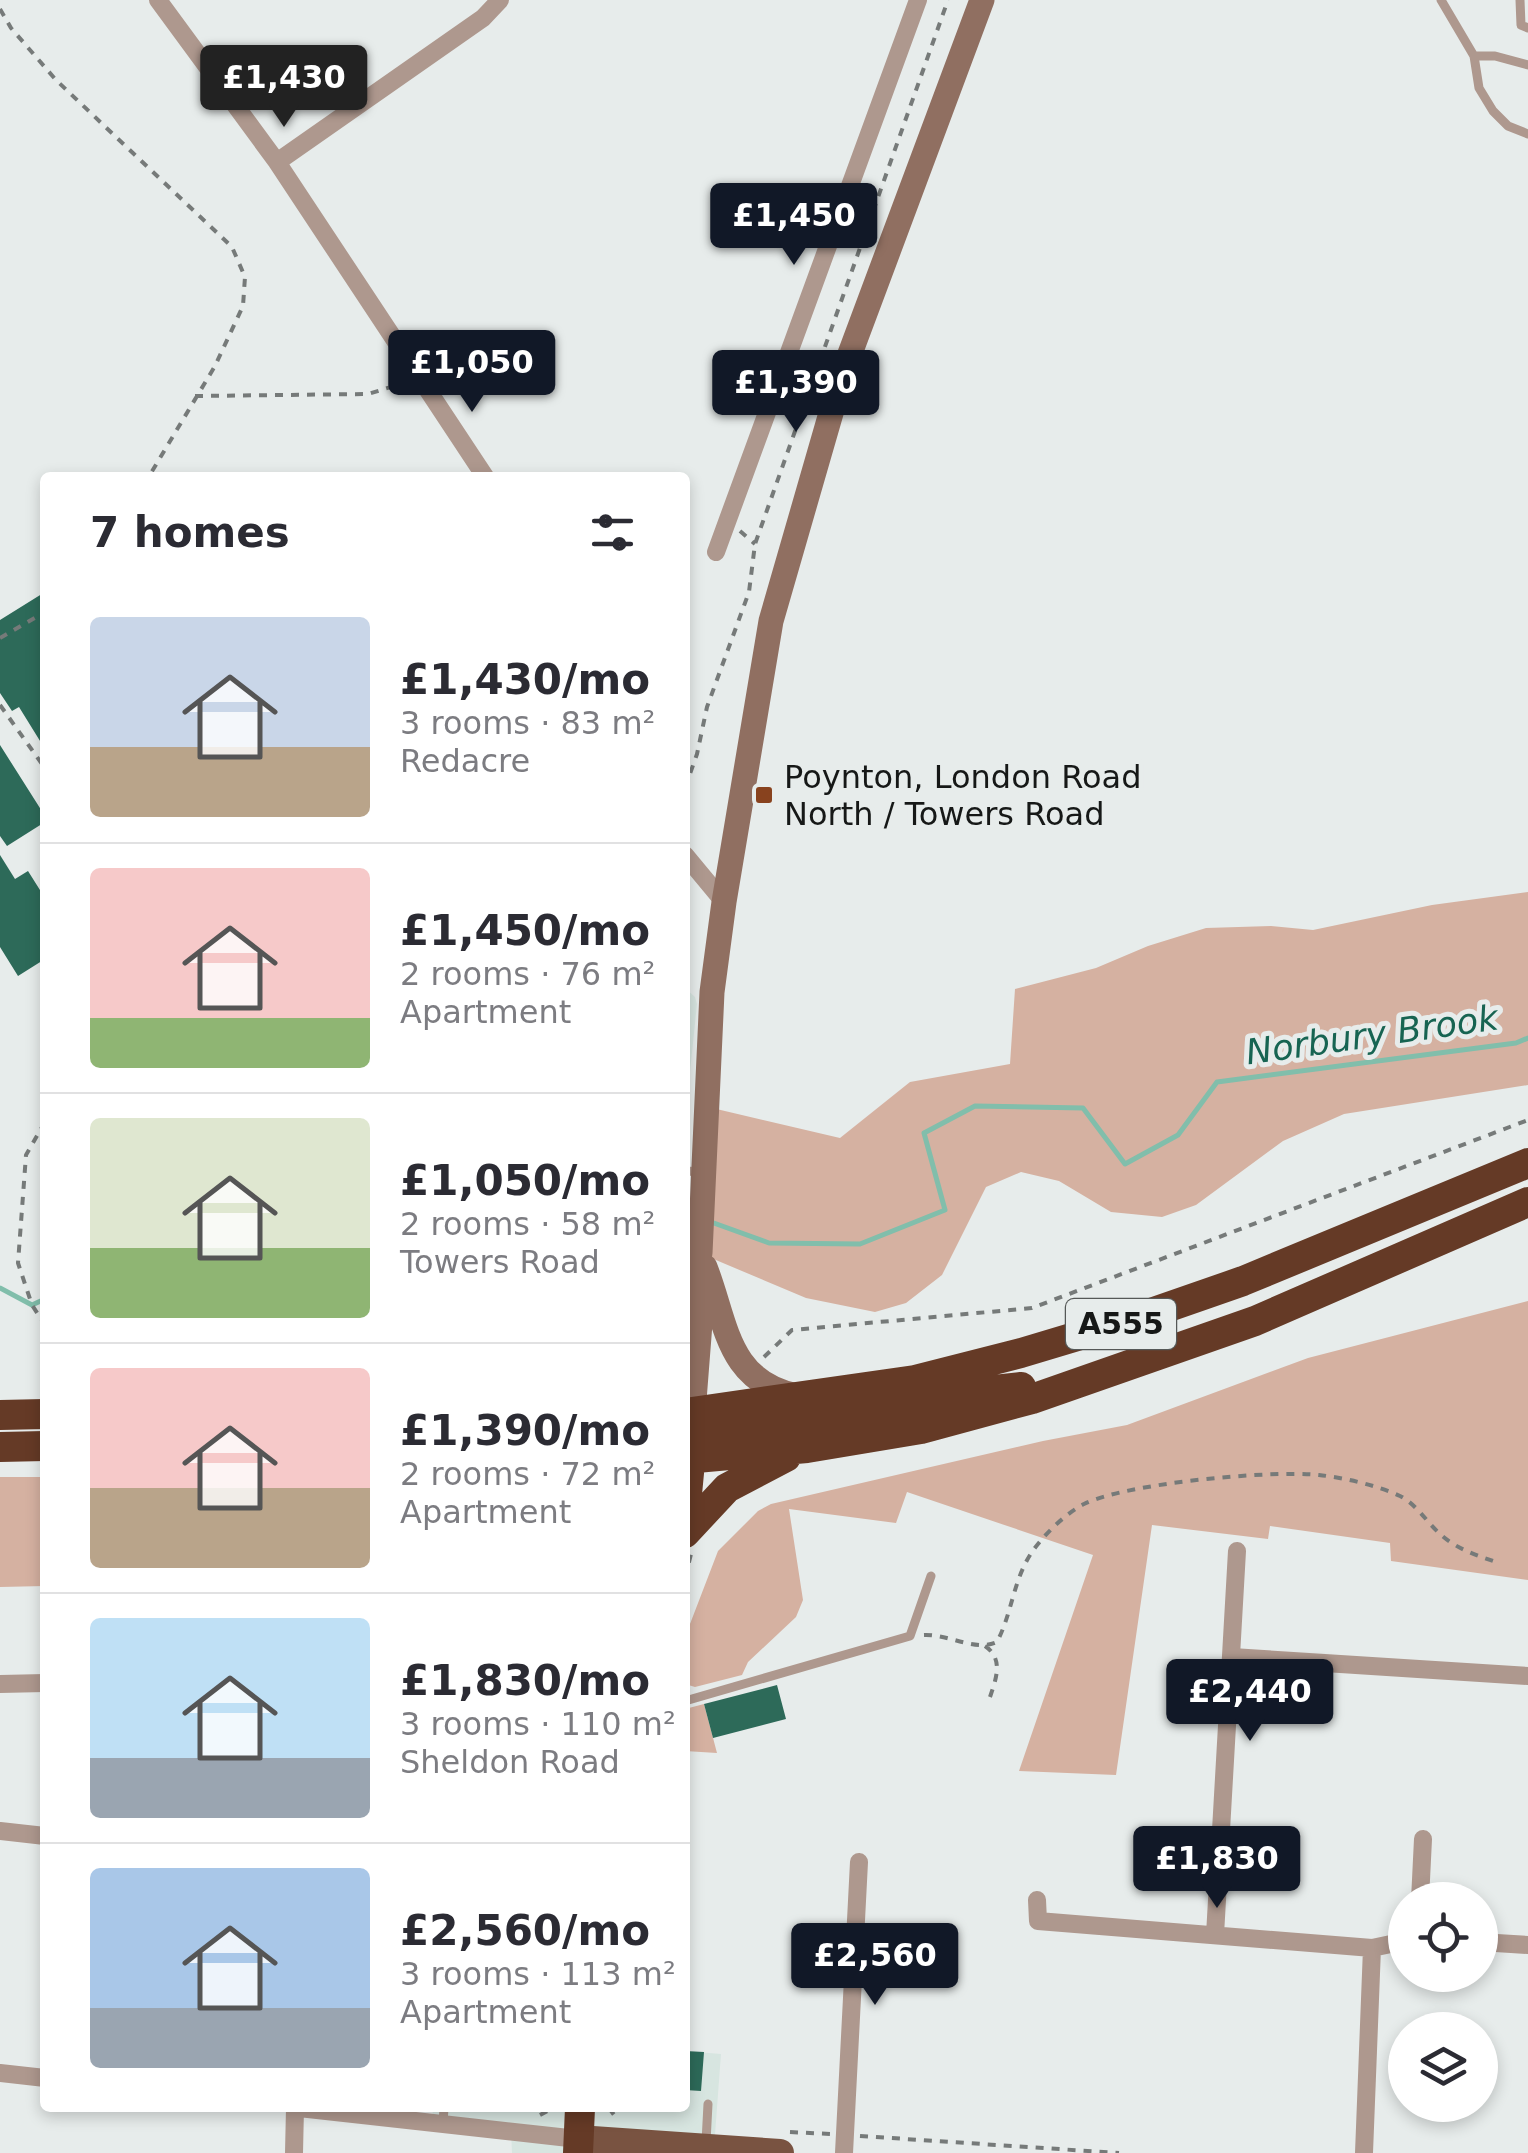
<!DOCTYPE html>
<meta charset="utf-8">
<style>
:root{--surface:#fff;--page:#f7f7f7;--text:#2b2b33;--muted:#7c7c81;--line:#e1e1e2;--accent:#111827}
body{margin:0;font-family:"DejaVu Sans",sans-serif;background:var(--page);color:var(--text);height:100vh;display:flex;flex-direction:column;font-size:38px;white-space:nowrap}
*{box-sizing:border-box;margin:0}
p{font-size:32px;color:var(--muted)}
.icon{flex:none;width:55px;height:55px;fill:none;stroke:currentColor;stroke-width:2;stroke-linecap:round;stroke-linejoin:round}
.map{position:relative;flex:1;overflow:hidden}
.sheet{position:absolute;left:40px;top:472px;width:650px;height:1640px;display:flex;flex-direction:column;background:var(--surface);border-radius:10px;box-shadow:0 5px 15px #0003}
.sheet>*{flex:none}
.tools{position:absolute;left:1388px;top:1882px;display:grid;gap:20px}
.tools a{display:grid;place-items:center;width:110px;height:110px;border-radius:50%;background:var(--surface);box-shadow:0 5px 15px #0003;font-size:50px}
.price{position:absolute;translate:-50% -85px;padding:0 22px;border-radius:10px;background:var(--accent);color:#fff;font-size:32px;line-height:65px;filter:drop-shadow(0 2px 5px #0008)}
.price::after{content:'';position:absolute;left:50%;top:60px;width:30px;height:22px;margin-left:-15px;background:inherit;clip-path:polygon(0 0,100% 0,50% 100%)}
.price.on{background:#222;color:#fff}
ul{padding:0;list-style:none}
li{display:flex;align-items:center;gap:30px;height:250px;padding:0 50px}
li+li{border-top:2px solid var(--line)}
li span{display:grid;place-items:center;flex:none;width:280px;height:200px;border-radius:10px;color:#555}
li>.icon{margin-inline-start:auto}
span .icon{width:120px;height:120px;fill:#fffc;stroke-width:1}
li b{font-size:42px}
h2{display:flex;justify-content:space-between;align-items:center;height:120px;padding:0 50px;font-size:42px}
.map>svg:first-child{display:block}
</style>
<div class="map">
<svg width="1528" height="2153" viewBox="0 0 1528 2153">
<rect width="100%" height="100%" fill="#e7eceb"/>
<path fill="#d7e5e0" d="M685 988 695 997 697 1004 685 1120Z
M685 2051 721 2054 714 2148 780 2153H512L511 2131 432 2122 433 2108H685Z"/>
<path fill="#d5b1a1" d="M1528 892V1085L1344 1114 1283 1141 1196 1205 1162 1217 1111 1212 1059 1181 1021 1172 986 1187 942 1275 906 1303 875 1312 806 1298 704 1255 708 1107 840 1138 910 1082 1010 1064 1015 989 1096 968 1148 946 1206 928 1271 926 1313 930 1432 905Z
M1528 1301V1580L1391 1561 1390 1543 1270 1526 1268 1539 1152 1525 1116 1775 1019 1771 1093 1555 907 1492 896 1523 789 1509 803 1600 796 1617 748 1662 742 1675 695 1687 685 1684V1637L718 1551 758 1511 771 1504 1043 1441 1127 1425 1308 1358Z
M0 1477H45V1586L0 1587Z
M704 1704 717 1753 685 1751V1709Z"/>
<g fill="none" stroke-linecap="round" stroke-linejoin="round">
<path stroke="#81beab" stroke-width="5" d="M711 1222 769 1243 860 1244 945 1210 924 1133 975 1106 1083 1108 1125 1164 1178 1135 1217 1082 1516 1043 1528 1038
M0 1288 32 1305 45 1299"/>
</g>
<path fill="#2d6a59" d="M45 592V749L19 707 12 711 0 693V620Z
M0 745 45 816V822L7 846 0 836Z
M0 855 15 879 28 871 45 898V959L18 976 0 947Z
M777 1685 786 1719 713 1738 704 1704Z
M685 2051 704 2052 701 2091 685 2090Z"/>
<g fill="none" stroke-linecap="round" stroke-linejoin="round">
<path stroke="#767a79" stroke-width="4" stroke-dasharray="8 8" stroke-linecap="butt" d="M0 9 11 28 56 80 232 247 245 277 243 306 215 366 148 478
M195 396 368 394 404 383
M740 531 755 544
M0 638 45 612
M0 705 42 764 45 762
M685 788 697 754 707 707 749 592 755 544 948 0
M45 1122 26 1155 18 1263 32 1305 45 1325
M764 1357 792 1330 1032 1308 1528 1120
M685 1578 691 1554
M924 1635C948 1634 976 1652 997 1642 1014 1609 1013 1574 1038 1544 1050 1529 1067 1513 1084 1504 1127 1483 1270 1470 1319 1475 1345 1478 1376 1485 1400 1496 1416 1504 1426 1521 1439 1533 1455 1548 1473 1554 1493 1561
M985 1646C1004 1659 996 1679 990 1697
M609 2108 617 2119
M540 2115 553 2108
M790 2132 830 2134
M860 2136 1119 2153"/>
<path stroke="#ae988e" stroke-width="9" d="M1441 0 1474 56 1479 88 1493 111 1508 126 1528 134
M1520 0 1521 25 1528 28
M1474 56H1495L1528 65
M685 1171 703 1172
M685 1701 910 1636 931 1576
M443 2123 444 2108
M706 2142 708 2104"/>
<path stroke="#ae988e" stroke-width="18" d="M158 0 277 162 486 478
M277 162 483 18 500 0
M716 552 918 0
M685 855 724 902
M1232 1657 1528 1676
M0 1684 45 1683
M0 1831 45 1836
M1037 1900 1038 1921 1372 1948 1405 1941
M1420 1900 1423 1839
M1215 1935 1237 1551
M1480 1942 1528 1945
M0 2073 45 2078
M299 2108 578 2139
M294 2153 295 2108
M844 2153 859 1862
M1364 2153 1372 1948"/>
<path stroke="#906f61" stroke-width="25" d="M705 1267C727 1323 726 1381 797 1396
M685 1288 700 1253 712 992 724 902 771 621 842 375 982 0
M693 1413 704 1272"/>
<path stroke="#795341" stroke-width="28" d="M578 2139 780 2153"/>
<path stroke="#653a26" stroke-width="30" d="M685 1413 915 1380 1021 1353 1131 1320 1243 1281 1528 1163
M0 1415 45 1414
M685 1432C739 1437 793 1423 846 1413 904 1402 962 1393 1021 1387
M0 1447 45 1446
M685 1459 807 1448 921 1429 1032 1399 1255 1321 1528 1202
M685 1515 692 1441
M685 1533 727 1488 786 1457
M578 2153 580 2108"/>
</g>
<rect fill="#88421e" stroke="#e7eceb" stroke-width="4" x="754" y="785" width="20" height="20" rx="5"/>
<g text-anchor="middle" stroke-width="10" stroke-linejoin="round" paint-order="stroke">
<rect fill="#e7eceb" stroke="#555857" stroke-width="2.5" x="1066" y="1299" width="110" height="50" rx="8"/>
<g font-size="30" font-weight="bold" fill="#161817">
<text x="1121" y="1334">A555</text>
</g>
<g font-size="32" fill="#161817" stroke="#e7eceb" text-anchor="start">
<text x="784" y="788">Poynton, London Road<tspan x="784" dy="37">North / Towers Road</tspan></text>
</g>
<g font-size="35" font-style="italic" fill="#176452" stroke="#e7eceb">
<text transform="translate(1372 1035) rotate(-8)" y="12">Norbury Brook</text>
</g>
</g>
</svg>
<div class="tools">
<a><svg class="icon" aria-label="locate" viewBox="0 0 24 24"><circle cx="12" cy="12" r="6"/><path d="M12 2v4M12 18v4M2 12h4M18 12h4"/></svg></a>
<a><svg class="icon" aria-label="layers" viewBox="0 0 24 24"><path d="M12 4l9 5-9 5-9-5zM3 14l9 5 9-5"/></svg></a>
</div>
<b class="price on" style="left:284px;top:130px">£1,430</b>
<b class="price" style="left:794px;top:268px">£1,450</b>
<b class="price" style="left:472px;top:415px">£1,050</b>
<b class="price" style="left:796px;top:435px">£1,390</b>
<b class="price" style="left:1250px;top:1744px">£2,440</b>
<b class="price" style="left:1217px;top:1911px">£1,830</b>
<b class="price" style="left:875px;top:2008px">£2,560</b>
<section class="sheet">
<h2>7 homes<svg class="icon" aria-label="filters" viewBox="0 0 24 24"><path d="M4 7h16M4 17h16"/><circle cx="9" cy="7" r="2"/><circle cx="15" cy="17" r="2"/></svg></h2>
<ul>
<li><span style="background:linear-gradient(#c9d6e8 65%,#b9a48a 0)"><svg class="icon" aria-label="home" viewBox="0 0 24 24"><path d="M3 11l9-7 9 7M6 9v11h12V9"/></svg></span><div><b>£1,430/mo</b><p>3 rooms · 83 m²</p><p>Redacre</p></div></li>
<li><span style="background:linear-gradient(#f6c9c9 75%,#8fb573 0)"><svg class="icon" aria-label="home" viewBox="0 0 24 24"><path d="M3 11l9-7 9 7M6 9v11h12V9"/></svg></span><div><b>£1,450/mo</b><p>2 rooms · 76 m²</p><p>Apartment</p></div></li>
<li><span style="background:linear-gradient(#dfe7d0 65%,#8fb573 0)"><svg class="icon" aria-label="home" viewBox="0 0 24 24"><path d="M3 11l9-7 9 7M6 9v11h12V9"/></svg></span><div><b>£1,050/mo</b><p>2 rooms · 58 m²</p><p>Towers Road</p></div></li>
<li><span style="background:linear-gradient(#f6c9c9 60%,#b9a48a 0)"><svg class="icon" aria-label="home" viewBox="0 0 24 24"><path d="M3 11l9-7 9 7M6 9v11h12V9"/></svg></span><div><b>£1,390/mo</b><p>2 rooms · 72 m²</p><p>Apartment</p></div></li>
<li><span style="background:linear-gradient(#bfe0f5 70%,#9aa5b1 0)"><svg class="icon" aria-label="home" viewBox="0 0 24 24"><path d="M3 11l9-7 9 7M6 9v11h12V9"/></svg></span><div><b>£1,830/mo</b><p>3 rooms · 110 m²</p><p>Sheldon Road</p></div></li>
<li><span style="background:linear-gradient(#a9c7e8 70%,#9aa5b1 0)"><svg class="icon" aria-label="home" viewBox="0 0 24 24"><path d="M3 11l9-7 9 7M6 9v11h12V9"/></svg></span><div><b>£2,560/mo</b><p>3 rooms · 113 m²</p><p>Apartment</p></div></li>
</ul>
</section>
</div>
